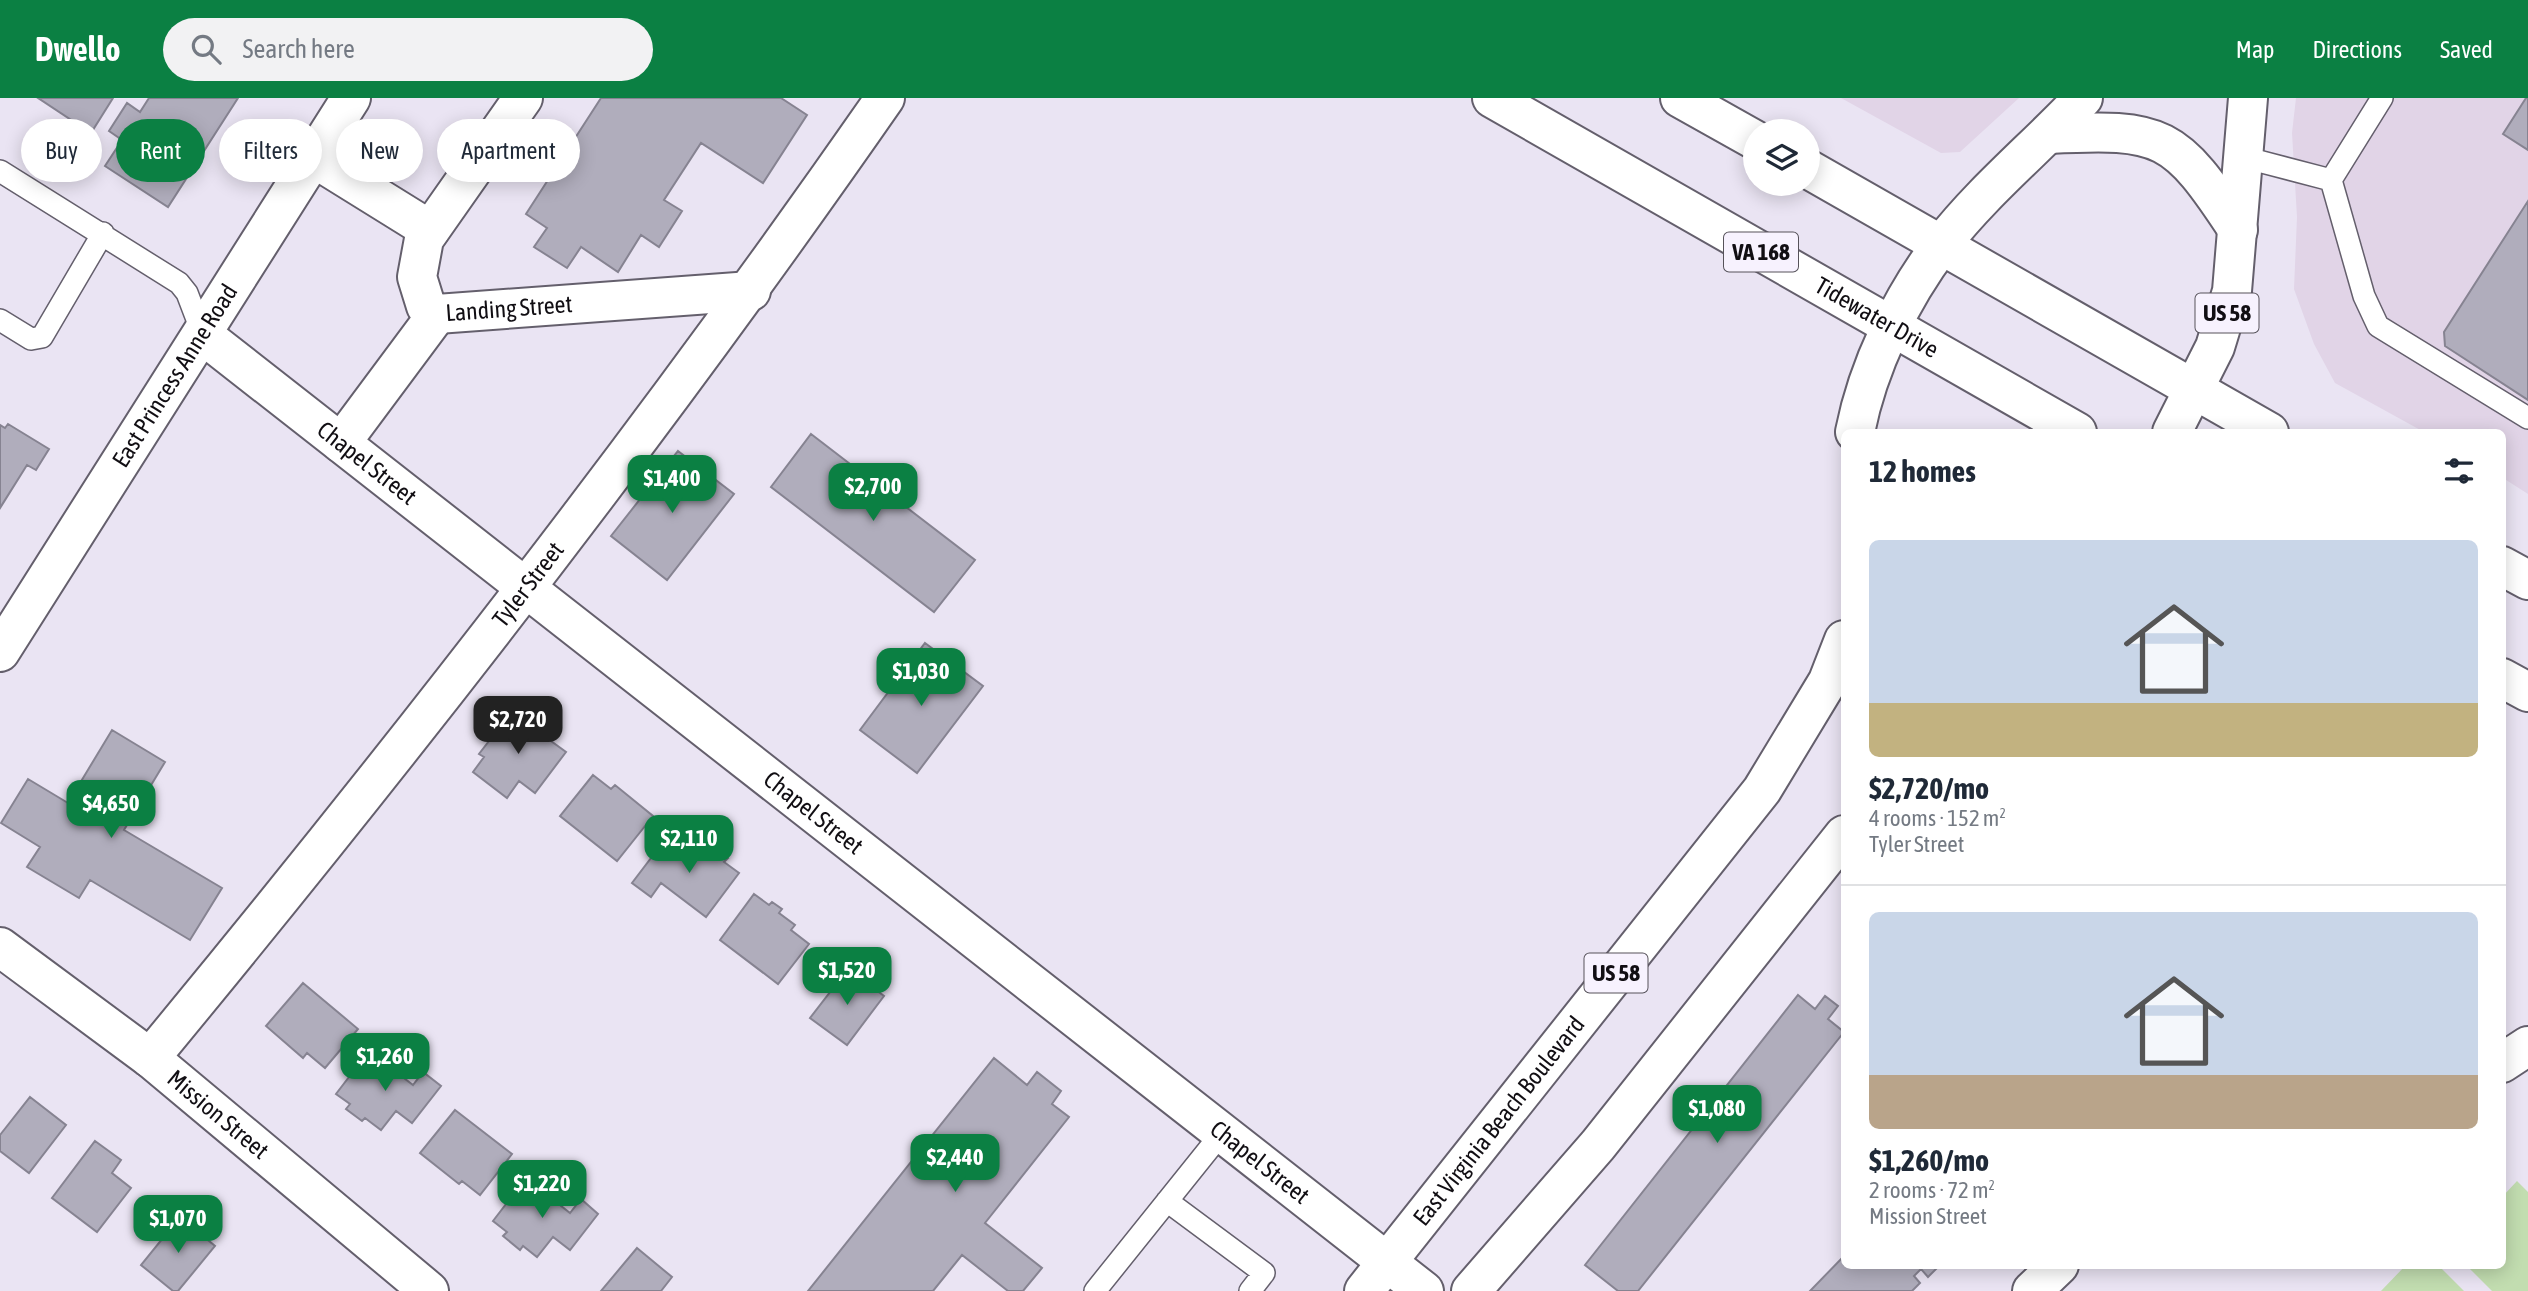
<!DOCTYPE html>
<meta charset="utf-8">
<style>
:root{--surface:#fff;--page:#f2f2f3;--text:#1f2937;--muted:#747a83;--line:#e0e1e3;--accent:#0b8043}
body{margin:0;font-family:"Asap Condensed",sans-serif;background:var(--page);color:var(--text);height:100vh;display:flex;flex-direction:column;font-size:26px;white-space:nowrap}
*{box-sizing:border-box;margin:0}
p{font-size:23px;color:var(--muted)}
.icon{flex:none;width:38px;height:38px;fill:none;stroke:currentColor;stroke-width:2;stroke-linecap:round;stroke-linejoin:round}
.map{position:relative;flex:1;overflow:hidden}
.details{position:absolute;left:1841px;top:331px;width:665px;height:840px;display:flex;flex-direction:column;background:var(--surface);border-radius:10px;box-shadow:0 4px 18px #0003}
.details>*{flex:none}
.banner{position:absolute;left:21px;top:21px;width:665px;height:63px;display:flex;gap:14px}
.buttons{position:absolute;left:1743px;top:21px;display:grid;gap:14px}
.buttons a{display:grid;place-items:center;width:77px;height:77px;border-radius:50%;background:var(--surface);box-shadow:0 4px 18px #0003;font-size:35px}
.price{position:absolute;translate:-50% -60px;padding:0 16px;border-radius:14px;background:var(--accent);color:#fff;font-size:23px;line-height:46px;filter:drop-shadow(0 2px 4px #0008)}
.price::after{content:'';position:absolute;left:50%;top:42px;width:21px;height:16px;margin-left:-10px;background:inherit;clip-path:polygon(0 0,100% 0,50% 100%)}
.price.active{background:#222;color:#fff}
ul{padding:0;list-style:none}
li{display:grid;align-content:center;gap:14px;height:371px;padding:0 28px}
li+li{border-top:2px solid var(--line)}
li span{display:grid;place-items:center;height:217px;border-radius:10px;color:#555}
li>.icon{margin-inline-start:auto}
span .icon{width:126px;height:126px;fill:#fffc;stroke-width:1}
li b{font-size:30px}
h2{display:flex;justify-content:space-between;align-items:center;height:84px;padding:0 28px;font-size:30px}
.chip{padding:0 24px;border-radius:32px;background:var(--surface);box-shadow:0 4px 18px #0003;font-size:24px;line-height:63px}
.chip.active{background:var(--accent);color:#fff}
header{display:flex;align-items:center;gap:42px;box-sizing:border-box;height:98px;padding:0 35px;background:var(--accent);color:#fff}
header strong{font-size:33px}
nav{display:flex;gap:38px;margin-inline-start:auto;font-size:24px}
.search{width:490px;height:63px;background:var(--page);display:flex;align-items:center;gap:18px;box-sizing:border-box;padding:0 24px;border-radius:38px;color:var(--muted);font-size:26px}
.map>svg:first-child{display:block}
</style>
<header>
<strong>Dwello</strong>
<div class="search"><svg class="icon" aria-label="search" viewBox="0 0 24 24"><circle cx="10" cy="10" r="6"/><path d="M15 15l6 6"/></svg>Search here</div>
<nav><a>Map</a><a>Directions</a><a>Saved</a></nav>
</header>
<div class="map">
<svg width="2528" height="1193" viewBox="0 0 2528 1193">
<rect width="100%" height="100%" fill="#eae4f3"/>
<path fill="#e1d4e7" d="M1841 0H2019L1960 54 1941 55Z
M2296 0H2528V396L2503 380 2502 334H2424L2335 285 2314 246 2294 191 2297 119 2292 35Z"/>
<path fill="#c2ddb0" d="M2517 1083 2528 1094V1193H2492L2466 1167H2502L2503 1098Z
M2406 1167H2438L2464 1193H2381Z"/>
<path fill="#b0adbc" stroke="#868391" stroke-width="2" d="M38 0H113L91 35Z
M149 0H238L168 109 105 68 122 42 109 33 127 5 140 14Z
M601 0H781L807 17 763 85 701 45 664 102 682 113 659 149 641 137 618 174 581 149 567 170 534 149 547 130 526 116Z
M2526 0H2528V52L2503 36Z
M2528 103V302L2445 248 2444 234Z
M8 326 49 351 36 372 27 367 0 410V327L5 330Z
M811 336 975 462 934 514 771 389Z
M678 353 734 396 667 482 611 438Z
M925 545 983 588 917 675 860 632Z
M513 612 533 628 537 623 545 628 540 635 566 654 535 695 519 683 507 700 473 674 484 659 479 656Z
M112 632 165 664 124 732 222 790 190 842 90 782 79 800 27 769 40 749 1 725 28 681 68 705Z
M593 677 611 691 615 687 653 718 617 763 560 718Z
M693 740 708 751 712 747 728 760 724 764 739 775 706 819 661 785 651 799 632 785 661 747 678 760Z
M754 796 769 807 772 804 782 811 779 815 795 827 791 832 809 846 778 886 720 842Z
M848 871 884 898 847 947 810 920Z
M303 885 358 931 325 970 307 955 303 960 266 928Z
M1798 897 1815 911 1825 898 1838 908 1828 921 1844 934 1638 1193H1618L1585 1167Z
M369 953 413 987 423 974 441 988 412 1025 396 1013 381 1032 365 1020 362 1023 346 1011 350 1006 336 996Z
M994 960 1027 987 1037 974 1061 993 1052 1006 1069 1019 985 1125 1042 1170 1023 1193H1008L962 1157 933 1193H808Z
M30 999 66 1027 29 1075 0 1053V1037Z
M455 1012 512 1056 480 1097 462 1083 459 1086 420 1055Z
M95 1043 121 1062 112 1075 131 1090 97 1134 52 1100Z
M526 1080 570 1115 581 1101 598 1116 570 1152 553 1139 537 1159 523 1148 520 1152 503 1138 507 1134 493 1123Z
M180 1119 215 1148 178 1193H173L141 1167Z
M637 1150 672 1179 661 1193H601Z
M1844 1158V1167H1940L1928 1179 1921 1171 1914 1178 1920 1185 1912 1193H1810Z"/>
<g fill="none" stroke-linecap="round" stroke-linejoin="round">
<g stroke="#645f6c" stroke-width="24">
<path id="service" d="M2243 59 2331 82
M0 73 179 185 187 195 203 237
M2331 82 2364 198 2378 228 2528 320
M2331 82 2382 0
M0 222 31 241 42 239 103 135
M1167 1103 1264 1175 1250 1193
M1095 1193 1221 1036"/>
</g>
<g stroke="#645f6c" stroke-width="42">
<g id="minor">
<path id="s1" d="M523 0 424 141 417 179 426 208 437 216 751 193"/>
<path d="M314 60 430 132"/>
<path id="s2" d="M203 237 1424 1193"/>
<path d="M341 345 437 216"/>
<path id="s3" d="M0 849 150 960 429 1193"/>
<path id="s4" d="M150 960C407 649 655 331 885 0"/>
<path d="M2502 965 2528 948"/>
<path d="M2032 1193 2059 1167"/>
</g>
</g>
<g stroke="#645f6c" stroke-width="42">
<g id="secondary">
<path id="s5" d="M0 554 351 0"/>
</g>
</g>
<g stroke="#645f6c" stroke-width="42">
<g id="primary">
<path d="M2049 36C2163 30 2175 36 2238 132"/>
<path d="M1855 334C1868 268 1901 200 1942 146 1983 93 2037 49 2083 0"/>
<path d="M2172 334 2215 249 2232 193 2248 0"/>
<path id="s6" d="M1364 1193 1762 692 1828 583 1844 542"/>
<path d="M1471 1193 1598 1047 1844 737"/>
</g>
</g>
<g stroke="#645f6c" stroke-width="42">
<g id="trunk">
<path id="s7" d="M1492 0 2077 334"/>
<path d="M1680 0 1755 42"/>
<path d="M1808 71 2269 334"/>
<path d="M2502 468 2528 482"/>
<path d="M2502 580 2528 594"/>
</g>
</g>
<use href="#service" stroke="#fff" stroke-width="21"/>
<use href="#minor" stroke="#fff" stroke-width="38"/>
<use href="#secondary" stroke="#fff" stroke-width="38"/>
<use href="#primary" stroke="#fff" stroke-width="38"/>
<use href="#trunk" stroke="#fff" stroke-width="38"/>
</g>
<g text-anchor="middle" stroke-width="7" stroke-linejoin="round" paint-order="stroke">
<g fill="#f7f2fe" stroke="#56525a" stroke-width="2">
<rect x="1724" y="134.5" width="74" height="39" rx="5"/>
<rect x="2195.5" y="195.5" width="63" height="39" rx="5"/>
<rect x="1584.5" y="855.5" width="63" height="39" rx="5"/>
</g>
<g font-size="23" font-weight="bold" fill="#110e13">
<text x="1761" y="162">VA 168</text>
<text x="2227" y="223">US 58</text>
<text x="1616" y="883">US 58</text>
</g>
<g font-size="24" fill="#110e13" stroke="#f7f2fe">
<text dy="8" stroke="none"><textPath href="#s1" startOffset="327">Landing Street</textPath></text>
<text dy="8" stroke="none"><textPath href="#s7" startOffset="443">Tidewater Drive</textPath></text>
<text dy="8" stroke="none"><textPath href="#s5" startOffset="327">East Princess Anne Road</textPath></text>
<text dy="8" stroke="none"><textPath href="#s2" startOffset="208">Chapel Street</textPath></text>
<text dy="8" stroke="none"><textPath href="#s4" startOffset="606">Tyler Street</textPath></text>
<text dy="8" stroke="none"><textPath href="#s2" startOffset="775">Chapel Street</textPath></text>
<text dy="8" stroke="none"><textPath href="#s3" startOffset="275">Mission Street</textPath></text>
<text dy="8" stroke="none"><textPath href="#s6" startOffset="217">East Virginia Beach Boulevard</textPath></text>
<text dy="8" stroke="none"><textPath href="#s2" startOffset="1342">Chapel Street</textPath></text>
</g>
</g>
</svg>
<div class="buttons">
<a><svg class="icon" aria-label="layers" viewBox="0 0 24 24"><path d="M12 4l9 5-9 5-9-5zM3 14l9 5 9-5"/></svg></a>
</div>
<b class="price" style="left:672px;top:417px">$1,400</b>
<b class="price" style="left:873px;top:425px">$2,700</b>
<b class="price" style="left:921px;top:610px">$1,030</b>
<b class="price active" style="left:518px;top:658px">$2,720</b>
<b class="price" style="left:111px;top:742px">$4,650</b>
<b class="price" style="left:689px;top:777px">$2,110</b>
<b class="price" style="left:847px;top:909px">$1,520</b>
<b class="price" style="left:385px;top:995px">$1,260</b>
<b class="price" style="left:1717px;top:1047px">$1,080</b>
<b class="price" style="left:955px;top:1096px">$2,440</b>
<b class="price" style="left:542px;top:1122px">$1,220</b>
<b class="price" style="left:178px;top:1157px">$1,070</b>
<div class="banner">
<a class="chip">Buy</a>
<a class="chip active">Rent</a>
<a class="chip">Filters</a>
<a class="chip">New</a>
<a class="chip">Apartment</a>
</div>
<section class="details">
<h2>12 homes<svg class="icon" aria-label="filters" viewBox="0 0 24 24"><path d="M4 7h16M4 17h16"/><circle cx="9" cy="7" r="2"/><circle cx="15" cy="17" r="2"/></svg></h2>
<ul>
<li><span style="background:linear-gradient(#c9d6e8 75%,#c2b280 0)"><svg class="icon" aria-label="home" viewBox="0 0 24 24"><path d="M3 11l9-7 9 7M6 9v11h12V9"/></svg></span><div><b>$2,720/mo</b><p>4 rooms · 152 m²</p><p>Tyler Street</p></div></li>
<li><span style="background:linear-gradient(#c9d6e8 75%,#b9a48a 0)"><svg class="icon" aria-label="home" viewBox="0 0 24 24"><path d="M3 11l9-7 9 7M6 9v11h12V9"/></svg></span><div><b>$1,260/mo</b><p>2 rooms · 72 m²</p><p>Mission Street</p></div></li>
</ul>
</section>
</div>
